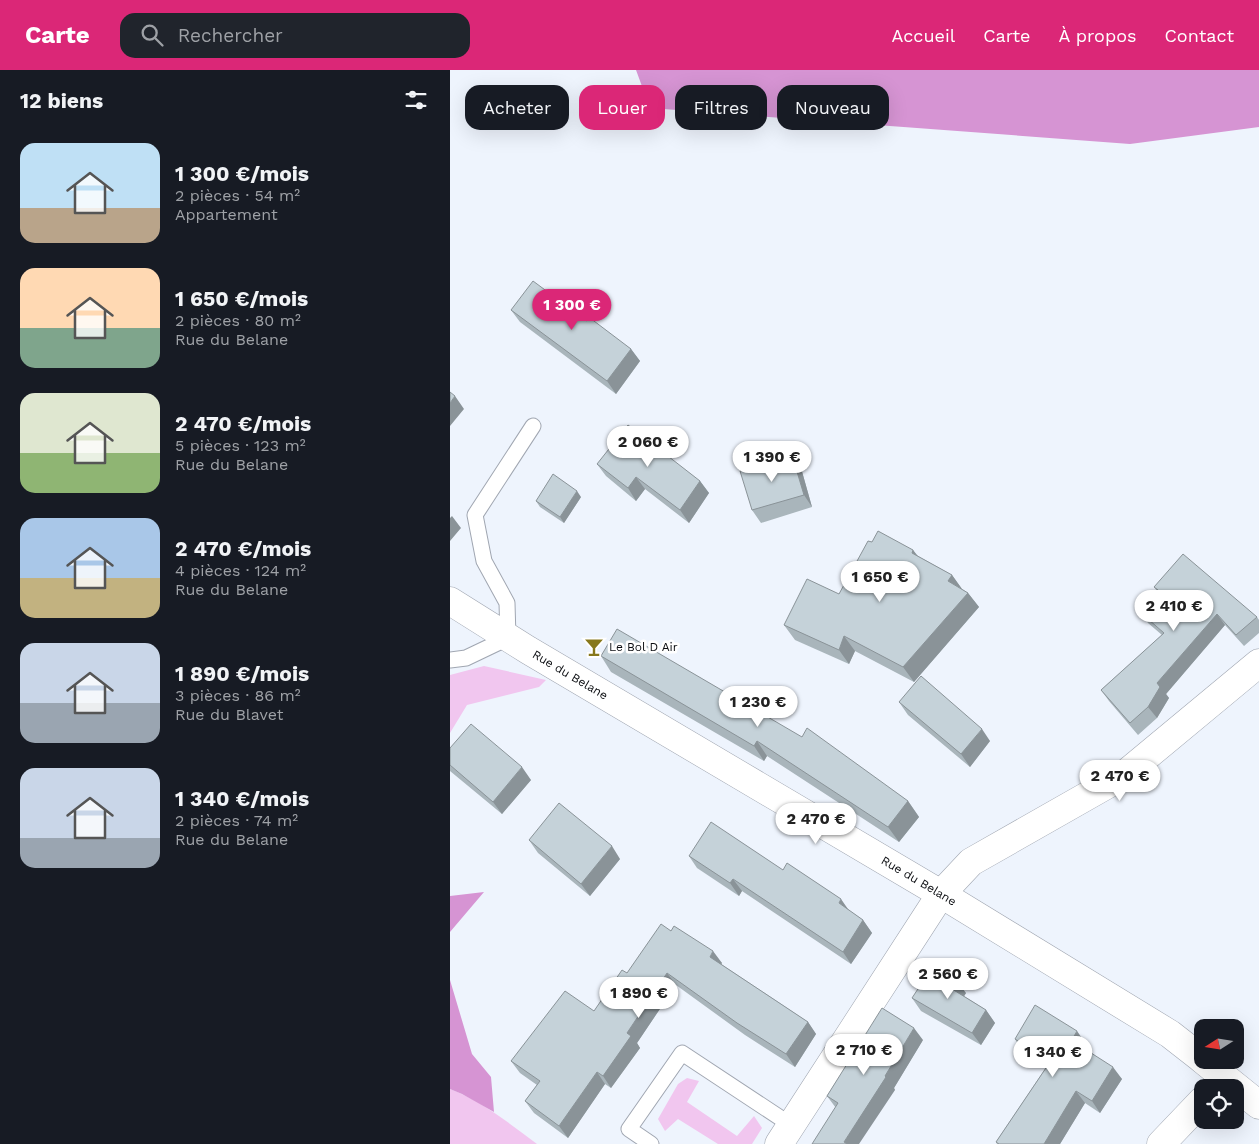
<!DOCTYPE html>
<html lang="fr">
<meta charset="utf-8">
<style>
:root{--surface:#171b24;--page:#20242c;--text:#f1f3f6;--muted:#9ea1a6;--accent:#db2777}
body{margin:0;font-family:"Work Sans",sans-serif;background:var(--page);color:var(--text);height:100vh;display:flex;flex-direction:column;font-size:19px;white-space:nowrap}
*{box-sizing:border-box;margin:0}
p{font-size:16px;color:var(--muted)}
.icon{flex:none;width:28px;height:28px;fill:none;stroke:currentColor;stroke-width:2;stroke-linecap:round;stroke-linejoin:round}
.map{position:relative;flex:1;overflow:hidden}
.sheet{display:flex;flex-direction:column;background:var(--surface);width:450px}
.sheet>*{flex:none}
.top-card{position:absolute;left:15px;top:15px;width:475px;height:45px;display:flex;gap:10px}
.needle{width:32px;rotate:258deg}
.buttons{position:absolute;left:744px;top:949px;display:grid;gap:10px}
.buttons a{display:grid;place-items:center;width:50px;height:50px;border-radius:10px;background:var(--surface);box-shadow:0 5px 20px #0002;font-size:25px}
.price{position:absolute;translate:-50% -42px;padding:0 11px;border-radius:18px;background:#fff;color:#222;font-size:16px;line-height:32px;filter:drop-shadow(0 1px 2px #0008)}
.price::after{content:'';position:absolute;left:50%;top:30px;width:15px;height:11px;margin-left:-8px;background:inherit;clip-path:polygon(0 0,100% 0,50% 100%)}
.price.on{background:var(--accent);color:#fff}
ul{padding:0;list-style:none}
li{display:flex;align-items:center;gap:15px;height:125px;padding:0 20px}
li span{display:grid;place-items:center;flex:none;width:140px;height:100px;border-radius:15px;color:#555}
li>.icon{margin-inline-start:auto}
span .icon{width:60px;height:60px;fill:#fffc;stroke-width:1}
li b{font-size:21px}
h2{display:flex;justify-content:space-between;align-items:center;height:60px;padding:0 20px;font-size:21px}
.pill{padding:0 18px;border-radius:15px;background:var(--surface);box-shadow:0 5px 20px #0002;font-size:18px;line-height:45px}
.pill.on{background:var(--accent);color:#fff}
header{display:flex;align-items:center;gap:30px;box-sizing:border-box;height:70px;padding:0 25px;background:var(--accent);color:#fff}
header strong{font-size:24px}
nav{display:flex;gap:28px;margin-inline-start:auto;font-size:18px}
.search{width:350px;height:45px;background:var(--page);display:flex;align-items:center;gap:12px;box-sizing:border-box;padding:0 18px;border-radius:15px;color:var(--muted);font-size:19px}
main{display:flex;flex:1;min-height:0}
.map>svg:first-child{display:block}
</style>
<header>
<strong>Carte</strong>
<div class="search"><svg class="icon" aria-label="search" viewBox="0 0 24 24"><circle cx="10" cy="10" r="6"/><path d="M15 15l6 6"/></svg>Rechercher</div>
<nav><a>Accueil</a><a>Carte</a><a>À propos</a><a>Contact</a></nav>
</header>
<main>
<section class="sheet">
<h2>12 biens<svg class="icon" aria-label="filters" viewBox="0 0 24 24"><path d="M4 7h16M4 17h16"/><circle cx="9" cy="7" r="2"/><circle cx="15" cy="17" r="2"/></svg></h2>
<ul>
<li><span style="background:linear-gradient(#bfe0f5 65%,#b9a48a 0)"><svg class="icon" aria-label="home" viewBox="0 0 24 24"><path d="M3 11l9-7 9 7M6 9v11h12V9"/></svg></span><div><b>1 300 €/mois</b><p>2 pièces · 54 m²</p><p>Appartement</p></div></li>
<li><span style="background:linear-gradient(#ffd9b3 60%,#7fa58c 0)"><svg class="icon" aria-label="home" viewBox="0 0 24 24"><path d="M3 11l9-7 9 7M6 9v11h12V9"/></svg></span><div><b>1 650 €/mois</b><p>2 pièces · 80 m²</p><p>Rue du Belane</p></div></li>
<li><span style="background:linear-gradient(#dfe7d0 60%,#8fb573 0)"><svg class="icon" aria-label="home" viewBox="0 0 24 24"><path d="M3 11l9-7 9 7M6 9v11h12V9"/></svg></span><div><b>2 470 €/mois</b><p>5 pièces · 123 m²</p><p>Rue du Belane</p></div></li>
<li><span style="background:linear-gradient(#a9c7e8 60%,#c2b280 0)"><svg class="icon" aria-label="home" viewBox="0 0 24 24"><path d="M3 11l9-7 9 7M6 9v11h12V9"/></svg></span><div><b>2 470 €/mois</b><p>4 pièces · 124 m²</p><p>Rue du Belane</p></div></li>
<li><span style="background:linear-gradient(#c9d6e8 60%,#9aa5b1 0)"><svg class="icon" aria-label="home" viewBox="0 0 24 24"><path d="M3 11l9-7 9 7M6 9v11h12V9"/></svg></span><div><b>1 890 €/mois</b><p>3 pièces · 86 m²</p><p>Rue du Blavet</p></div></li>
<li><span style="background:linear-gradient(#c9d6e8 70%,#9aa5b1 0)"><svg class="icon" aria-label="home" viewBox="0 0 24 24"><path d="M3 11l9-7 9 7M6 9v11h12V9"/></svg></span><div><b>1 340 €/mois</b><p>2 pièces · 74 m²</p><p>Rue du Belane</p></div></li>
</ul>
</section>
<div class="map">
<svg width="809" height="1074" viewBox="0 0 809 1074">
<rect width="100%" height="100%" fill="#eef4fd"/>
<path fill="#f1c6ef" d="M34 596 96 610 89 617 17 635 0 663V605Z
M237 1008 249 1011 237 1032 287 1066 304 1046 312 1058 302 1074H268L228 1049 215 1061 208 1049 228 1014Z
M0 1019C32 1031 60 1054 87 1074H0Z"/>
<path fill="#d694d3" d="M186 0H809V57L680 74 200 38Z
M34 822 0 862V826Z
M0 910 22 984 41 1007 44 1042 12 1024 0 1019Z"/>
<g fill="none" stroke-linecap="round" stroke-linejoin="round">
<g stroke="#a0a6b1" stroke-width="17">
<path id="lane" d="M0 590 16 588 58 568 57 533 34 491 25 445 83 356
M201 1074 179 1059 232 983 341 1055"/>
</g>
<g stroke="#a0a6b1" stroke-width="29">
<g id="street">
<path id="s1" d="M0 531 78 580 491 824 720 964 752 989"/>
<path d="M753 990 809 1035"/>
<path d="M329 1074 491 824 521 792 674 705 809 593"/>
<path d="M711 1074 752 1031"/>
</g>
</g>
<use href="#lane" stroke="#fff" stroke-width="15"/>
<use href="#street" stroke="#fff" stroke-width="28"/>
</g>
<path fill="#a9b5bb" d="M61 240 137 251 181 279 190 291 166 324 70 252Z
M342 385 351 398 362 437 311 453 302 440Z
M147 394 250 411 259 423 239 453 195 419 186 431 156 406Z
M131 427 114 453 90 437 86 431Z
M422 472 463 480 468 486 502 505 512 519 518 523 529 537 464 612 405 581 399 594 345 570 334 555 389 524Z
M704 517 807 547 809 550V563L794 576 775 555 716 624 719 628 707 648 688 665 659 631 651 620 712 565 698 553 690 542 707 521Z
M151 586 458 731 469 747 449 772 317 686 314 691 161 602Z
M449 632 540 671 520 697 458 645Z
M0 678 81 710 52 744 0 701Z
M79 770 170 789 140 826 88 783Z
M239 786 333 800 397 839 413 850 422 863 401 894 292 821 289 826 247 798Z
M221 861 272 893 271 894 358 952 366 964 345 997 295 965 226 915 187 973 190 978 161 1018 155 1014 118 1068 84 1043 75 1031 87 1015 70 1003 61 991 144 941 177 903Z
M516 923 514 926 536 940 545 953 531 975 471 941 462 928Z
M565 969 636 974 635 975 639 978 643 984 672 1009 650 1043 635 1033 610 1074H547L546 1072 597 996 573 982Z
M473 970 444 1018 445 1020 386 1038 377 1026Z"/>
<path fill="#8a9398" d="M181 279 190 291 166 324 157 311Z
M5 326 14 339 0 356V333Z
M342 385 351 398 362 437 354 425Z
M186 407 195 419 186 431 178 418Z
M250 411 259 423 239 453 230 440Z
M127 421 131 427 114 453 110 447Z
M2 446 11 458 0 471V448Z
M463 480 474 495 462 483Z
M502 505 512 519 498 511Z
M518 523 529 537 464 612 453 597Z
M767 544 775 555 716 624 719 628 707 648 698 637 707 613Z
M394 566 405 581 399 594 389 580Z
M532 659 540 671 520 697 511 684Z
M307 671 317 686 314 691 304 676Z
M72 697 81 710 52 744 43 732Z
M458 731 469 747 449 772 438 757Z
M162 776 170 789 140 826 131 814Z
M283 809 292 821 289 826 280 813Z
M391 829 400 842 389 833Z
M413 850 422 863 401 894 393 882Z
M263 881 272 893 268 899 260 887Z
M217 903 226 915 187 973 190 978 161 1018 153 1006 177 963Z
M507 911 516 923 511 931 502 919Z
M536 940 545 953 531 975 522 963Z
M358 952 366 964 345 997 336 984Z
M464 958 473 970 444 1018 445 1020 409 1074H395L394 1072Z
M627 961 636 974 631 981 623 968Z
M663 997 672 1009 650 1043 642 1031Z
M147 1002 155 1014 118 1068 109 1056Z
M626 1021 635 1033 610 1074H594Z"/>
<path fill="#c5d2d9" stroke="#8a9398" d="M83 211 137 251 140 248 181 279 157 311 61 240Z
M0 322 5 326 0 333Z
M178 355 250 411 230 440 186 407 178 418 147 394Z
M342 385 354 425 302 440 290 401Z
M103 404 127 421 110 447 86 431Z
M428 461 463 480 462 483 502 505 498 511 518 523 453 597 394 566 389 580 334 555 357 509 389 524 418 471 422 472Z
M733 484 807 547 786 565 767 544 707 613 710 617 698 637 680 653 651 620 714 563 690 542 708 520 704 517Z
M167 559 352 667 357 658 458 731 438 757 307 671 304 676 151 586Z
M471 606 532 659 511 684 449 632Z
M21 654 72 697 43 732 0 695V678Z
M109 733 162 776 131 814 79 770Z
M261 752 333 800 337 793 391 829 389 833 413 850 393 882 283 809 280 813 239 786Z
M211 854 221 861 224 856 263 881 260 887 358 952 336 984 287 953 217 903 177 963 181 966 153 1006 147 1002 109 1056 75 1031 90 1011 61 991 115 921 144 941 172 900 177 903Z
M483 896 507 911 502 919 536 940 522 963 462 928Z
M585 935 627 961 623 968 639 978 638 981 663 997 642 1031 626 1021 594 1074H549L546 1072 600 992 565 969Z
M432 938 464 958 435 1006 436 1007 394 1072 397 1074H362L388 1033 377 1026Z"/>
<defs>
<g id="bar-bare" transform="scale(1.5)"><path d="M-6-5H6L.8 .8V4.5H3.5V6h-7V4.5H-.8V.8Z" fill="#87781c" stroke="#fff" stroke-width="2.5" paint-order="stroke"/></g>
</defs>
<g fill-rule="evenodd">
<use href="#bar-bare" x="144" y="577"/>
</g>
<g text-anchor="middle" stroke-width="5" stroke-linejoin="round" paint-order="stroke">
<g font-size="12" fill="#0a0c10" stroke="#fff" text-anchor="start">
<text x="159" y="581">Le Bol D Air</text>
</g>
<g font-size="12" fill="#0a0c10" stroke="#fff">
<text dy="4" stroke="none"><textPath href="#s1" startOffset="141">Rue du Belane</textPath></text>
<text dy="4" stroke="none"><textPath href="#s1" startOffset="546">Rue du Belane</textPath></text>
</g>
</g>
</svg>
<div class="buttons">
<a><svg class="needle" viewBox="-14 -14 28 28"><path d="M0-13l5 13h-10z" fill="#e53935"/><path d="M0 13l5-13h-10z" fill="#9ea1a6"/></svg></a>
<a><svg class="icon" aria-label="locate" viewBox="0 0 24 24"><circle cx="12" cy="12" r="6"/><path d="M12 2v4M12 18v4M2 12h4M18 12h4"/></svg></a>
</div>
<b class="price on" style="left:122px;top:261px">1 300 €</b>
<b class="price" style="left:198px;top:398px">2 060 €</b>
<b class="price" style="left:322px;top:413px">1 390 €</b>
<b class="price" style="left:430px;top:533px">1 650 €</b>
<b class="price" style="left:724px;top:562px">2 410 €</b>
<b class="price" style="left:308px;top:658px">1 230 €</b>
<b class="price" style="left:670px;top:732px">2 470 €</b>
<b class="price" style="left:366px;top:775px">2 470 €</b>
<b class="price" style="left:498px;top:930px">2 560 €</b>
<b class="price" style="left:189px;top:949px">1 890 €</b>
<b class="price" style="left:414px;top:1006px">2 710 €</b>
<b class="price" style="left:603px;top:1008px">1 340 €</b>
<div class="top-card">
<a class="pill">Acheter</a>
<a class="pill on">Louer</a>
<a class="pill">Filtres</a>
<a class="pill">Nouveau</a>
</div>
</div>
</main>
